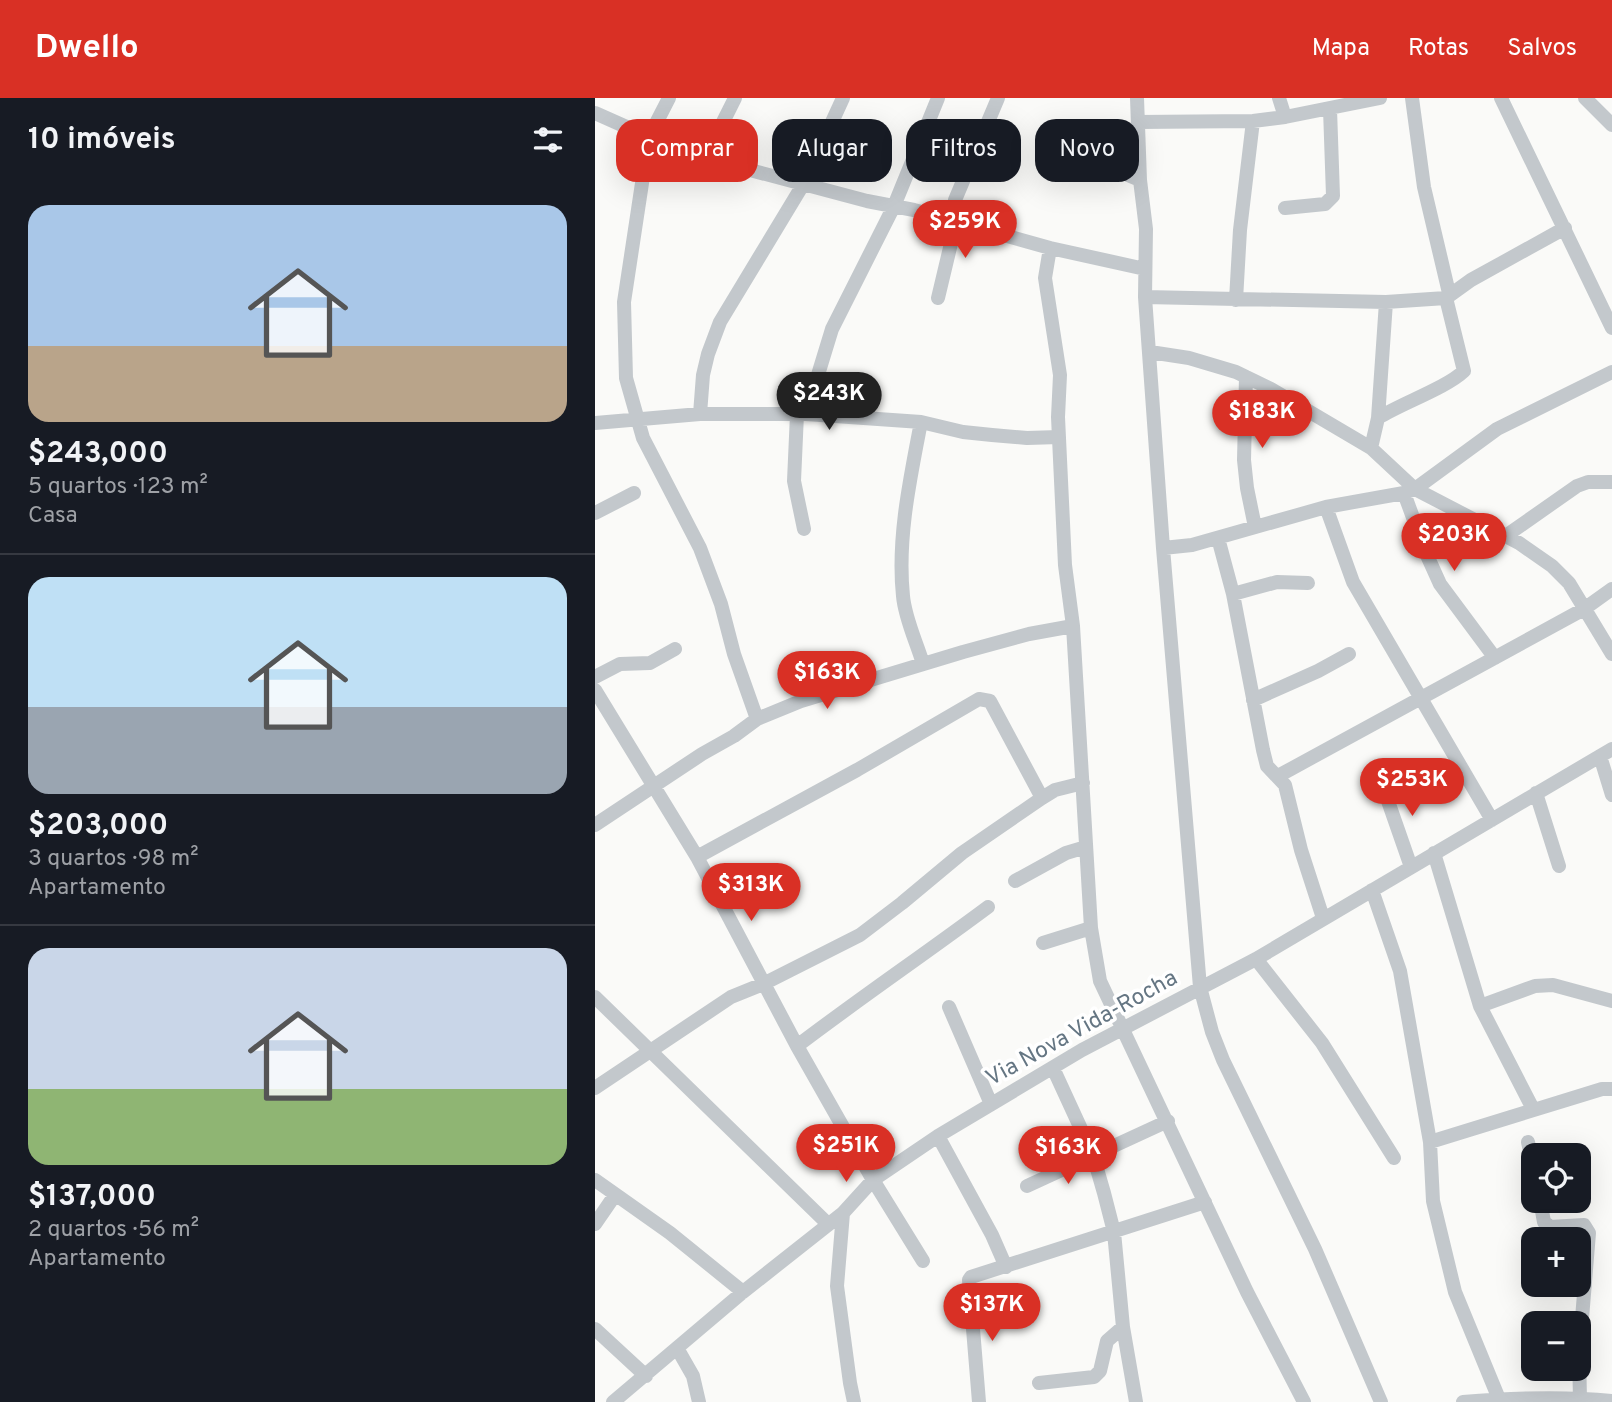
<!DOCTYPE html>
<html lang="pt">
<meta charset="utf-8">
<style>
:root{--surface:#171b24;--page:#242831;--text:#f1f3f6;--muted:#9ea1a6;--line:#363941;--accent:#d93025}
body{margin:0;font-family:Overpass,sans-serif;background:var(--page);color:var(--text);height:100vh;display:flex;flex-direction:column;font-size:26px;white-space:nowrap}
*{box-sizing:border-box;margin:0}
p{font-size:23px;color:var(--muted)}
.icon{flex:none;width:38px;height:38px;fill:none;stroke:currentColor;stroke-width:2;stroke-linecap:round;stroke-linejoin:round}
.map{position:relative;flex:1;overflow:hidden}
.side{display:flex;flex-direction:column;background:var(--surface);width:595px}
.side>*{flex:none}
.top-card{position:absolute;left:21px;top:21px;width:665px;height:63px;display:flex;gap:14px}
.controls{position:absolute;left:926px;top:1045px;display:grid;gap:14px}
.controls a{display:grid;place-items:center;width:70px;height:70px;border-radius:14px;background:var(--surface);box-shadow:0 7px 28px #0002;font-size:35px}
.price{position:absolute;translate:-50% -60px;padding:0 16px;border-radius:24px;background:var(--accent);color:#fff;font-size:23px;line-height:46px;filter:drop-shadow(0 2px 4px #0008)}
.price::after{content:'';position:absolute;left:50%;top:42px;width:21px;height:16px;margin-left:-10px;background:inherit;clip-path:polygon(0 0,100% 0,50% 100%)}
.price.active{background:#222;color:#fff}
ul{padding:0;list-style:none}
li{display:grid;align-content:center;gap:14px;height:371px;padding:0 28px}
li+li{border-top:2px solid var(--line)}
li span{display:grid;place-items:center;height:217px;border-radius:21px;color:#555}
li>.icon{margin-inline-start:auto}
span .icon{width:126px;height:126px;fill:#fffc;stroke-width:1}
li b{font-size:30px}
h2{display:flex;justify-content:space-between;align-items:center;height:84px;padding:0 28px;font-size:30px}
.tag{padding:0 24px;border-radius:21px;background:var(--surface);box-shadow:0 7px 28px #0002;font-size:24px;line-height:63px}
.tag.active{background:var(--accent);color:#fff}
header{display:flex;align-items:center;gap:42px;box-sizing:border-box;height:98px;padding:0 35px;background:var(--accent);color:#fff}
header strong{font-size:33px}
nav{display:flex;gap:38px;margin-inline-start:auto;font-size:24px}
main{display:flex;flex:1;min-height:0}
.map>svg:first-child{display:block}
</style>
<header>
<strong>Dwello</strong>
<nav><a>Mapa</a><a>Rotas</a><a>Salvos</a></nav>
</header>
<main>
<section class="side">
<h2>10 imóveis<svg class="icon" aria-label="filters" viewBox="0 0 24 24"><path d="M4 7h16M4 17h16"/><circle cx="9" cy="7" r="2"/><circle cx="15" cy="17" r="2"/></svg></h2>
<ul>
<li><span style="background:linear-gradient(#a9c7e8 65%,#b9a48a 0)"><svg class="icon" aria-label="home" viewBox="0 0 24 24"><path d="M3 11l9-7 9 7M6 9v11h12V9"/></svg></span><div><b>$243,000</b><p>5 quartos · 123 m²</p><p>Casa</p></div></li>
<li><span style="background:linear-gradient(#bfe0f5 60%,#9aa5b1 0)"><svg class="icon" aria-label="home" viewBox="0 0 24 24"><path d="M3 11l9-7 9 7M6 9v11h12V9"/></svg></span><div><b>$203,000</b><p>3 quartos · 98 m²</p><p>Apartamento</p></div></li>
<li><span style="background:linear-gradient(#c9d6e8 65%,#8fb573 0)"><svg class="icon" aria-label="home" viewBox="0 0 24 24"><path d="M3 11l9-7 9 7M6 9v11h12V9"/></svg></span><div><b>$137,000</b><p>2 quartos · 56 m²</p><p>Apartamento</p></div></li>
</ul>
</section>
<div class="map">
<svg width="1017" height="1304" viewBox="0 0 1017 1304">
<rect width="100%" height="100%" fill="#fafaf8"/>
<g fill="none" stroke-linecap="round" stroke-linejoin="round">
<path stroke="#c3c8cc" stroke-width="14" d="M74 0 54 39 29 204 31 280 48 340 105 450 126 506 139 556 162 621
M542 0 545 82 551 131 550 199 568 450 605 889 617 934 628 962 720 1151 786 1304
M684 0 690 19
M817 0 829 89 854 195
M906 0 1017 230
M990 0 1017 27
M0 15 54 39 110 60 272 103 319 112 455 150 550 171
M543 24 658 23 690 19 785 0
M459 46 545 82
M110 60 140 0
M690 110 730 106 738 98 735 11
M455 150 450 180 465 277 463 319 470 467 478 528 496 830 505 883 652 1194 709 1304
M550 199 791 204 851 200 876 182 970 130
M343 200 358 137 356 122 360 102 403 0
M641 202 645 132 658 23
M555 254 594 260 641 274 676 291 776 350 820 391 924 445 957 468 974 485 1017 556
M651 279 649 362 652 390 660 429
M105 316 108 277 113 256 125 224 209 85 248 0
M202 316 199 383 209 431
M211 316 237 231 299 108 343 0
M783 320C807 305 851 290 869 273L851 200
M326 324C315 381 302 441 308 498 310 521 322 545 328 566
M0 325 105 316H211L326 324 368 334 397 337 432 340 464 339
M776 350 783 320 791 204
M809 395 831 455 845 486 900 560
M731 409 758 484 897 722
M0 415 39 395
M912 437 982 388 993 384H1017
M623 440 638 496 668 652 672 668 690 687 706 752 728 820
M568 450 597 447 731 409 809 395 820 391 902 331 1017 274
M638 496 682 484 713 485
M0 579 25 566 55 565 80 551
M0 592 102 759 202 948 278 1082 328 1163
M658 602 723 573 754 556
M1005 658 1017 697
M683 678 989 511 1017 491
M786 683 816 769
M941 695 964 768
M0 727 107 656 139 638 162 621 206 603 368 554 434 536 478 528
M839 755 885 908 938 1011
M102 759 262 672 384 601 395 603 447 700
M420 783 471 755 491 749
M777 792 805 873 835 1044 838 1103 860 1194 904 1301
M448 845 496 830
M661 861 727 945 799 1060
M0 899 233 1126
M885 908 940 888 958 887 1017 903
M354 909 396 1006
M202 948C265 900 330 856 393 809
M458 970 498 1057 509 1095 519 1134 528 1229 541 1304
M0 990 136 899 168 886 265 837 307 805 367 755 447 700 460 692 488 685
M343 1038 397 1137 411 1169
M835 1044 1007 991H1017
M933 1044 938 1067
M0 1082 75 1135 148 1194
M432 1088 573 1023
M945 1102 949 1124 955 1129 989 1127 994 1135 984 1257 985 1301
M248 1115 242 1188 255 1285 259 1304
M0 1126 20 1097
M0 1231 51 1278
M82 1250 98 1278 104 1304
M444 1285 499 1279 505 1273 512 1243 528 1229
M18 1304 148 1194 248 1115 278 1082 343 1038 487 952 661 861 1017 651
M384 1304 374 1182 376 1179 610 1104
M868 1304C917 1300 968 1298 1017 1303"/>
</g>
<g text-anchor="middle" stroke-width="7" stroke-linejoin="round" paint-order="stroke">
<g font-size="23" fill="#657683" stroke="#fff">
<text transform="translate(486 929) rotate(-29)" y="8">Via Nova Vida-Rocha</text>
</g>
</g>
</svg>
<div class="controls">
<a><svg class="icon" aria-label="locate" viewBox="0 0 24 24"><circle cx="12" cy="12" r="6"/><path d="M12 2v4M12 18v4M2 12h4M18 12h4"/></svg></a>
<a>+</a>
<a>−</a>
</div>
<b class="price" style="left:370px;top:162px">$259K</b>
<b class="price active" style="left:234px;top:334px">$243K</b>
<b class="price" style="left:667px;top:352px">$183K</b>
<b class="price" style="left:859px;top:475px">$203K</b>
<b class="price" style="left:232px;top:613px">$163K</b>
<b class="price" style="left:817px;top:720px">$253K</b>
<b class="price" style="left:156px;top:825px">$313K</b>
<b class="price" style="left:251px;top:1086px">$251K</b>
<b class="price" style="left:473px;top:1088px">$163K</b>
<b class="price" style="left:397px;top:1245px">$137K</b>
<div class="top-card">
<a class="tag active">Comprar</a>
<a class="tag">Alugar</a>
<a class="tag">Filtros</a>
<a class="tag">Novo</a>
</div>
</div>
</main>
